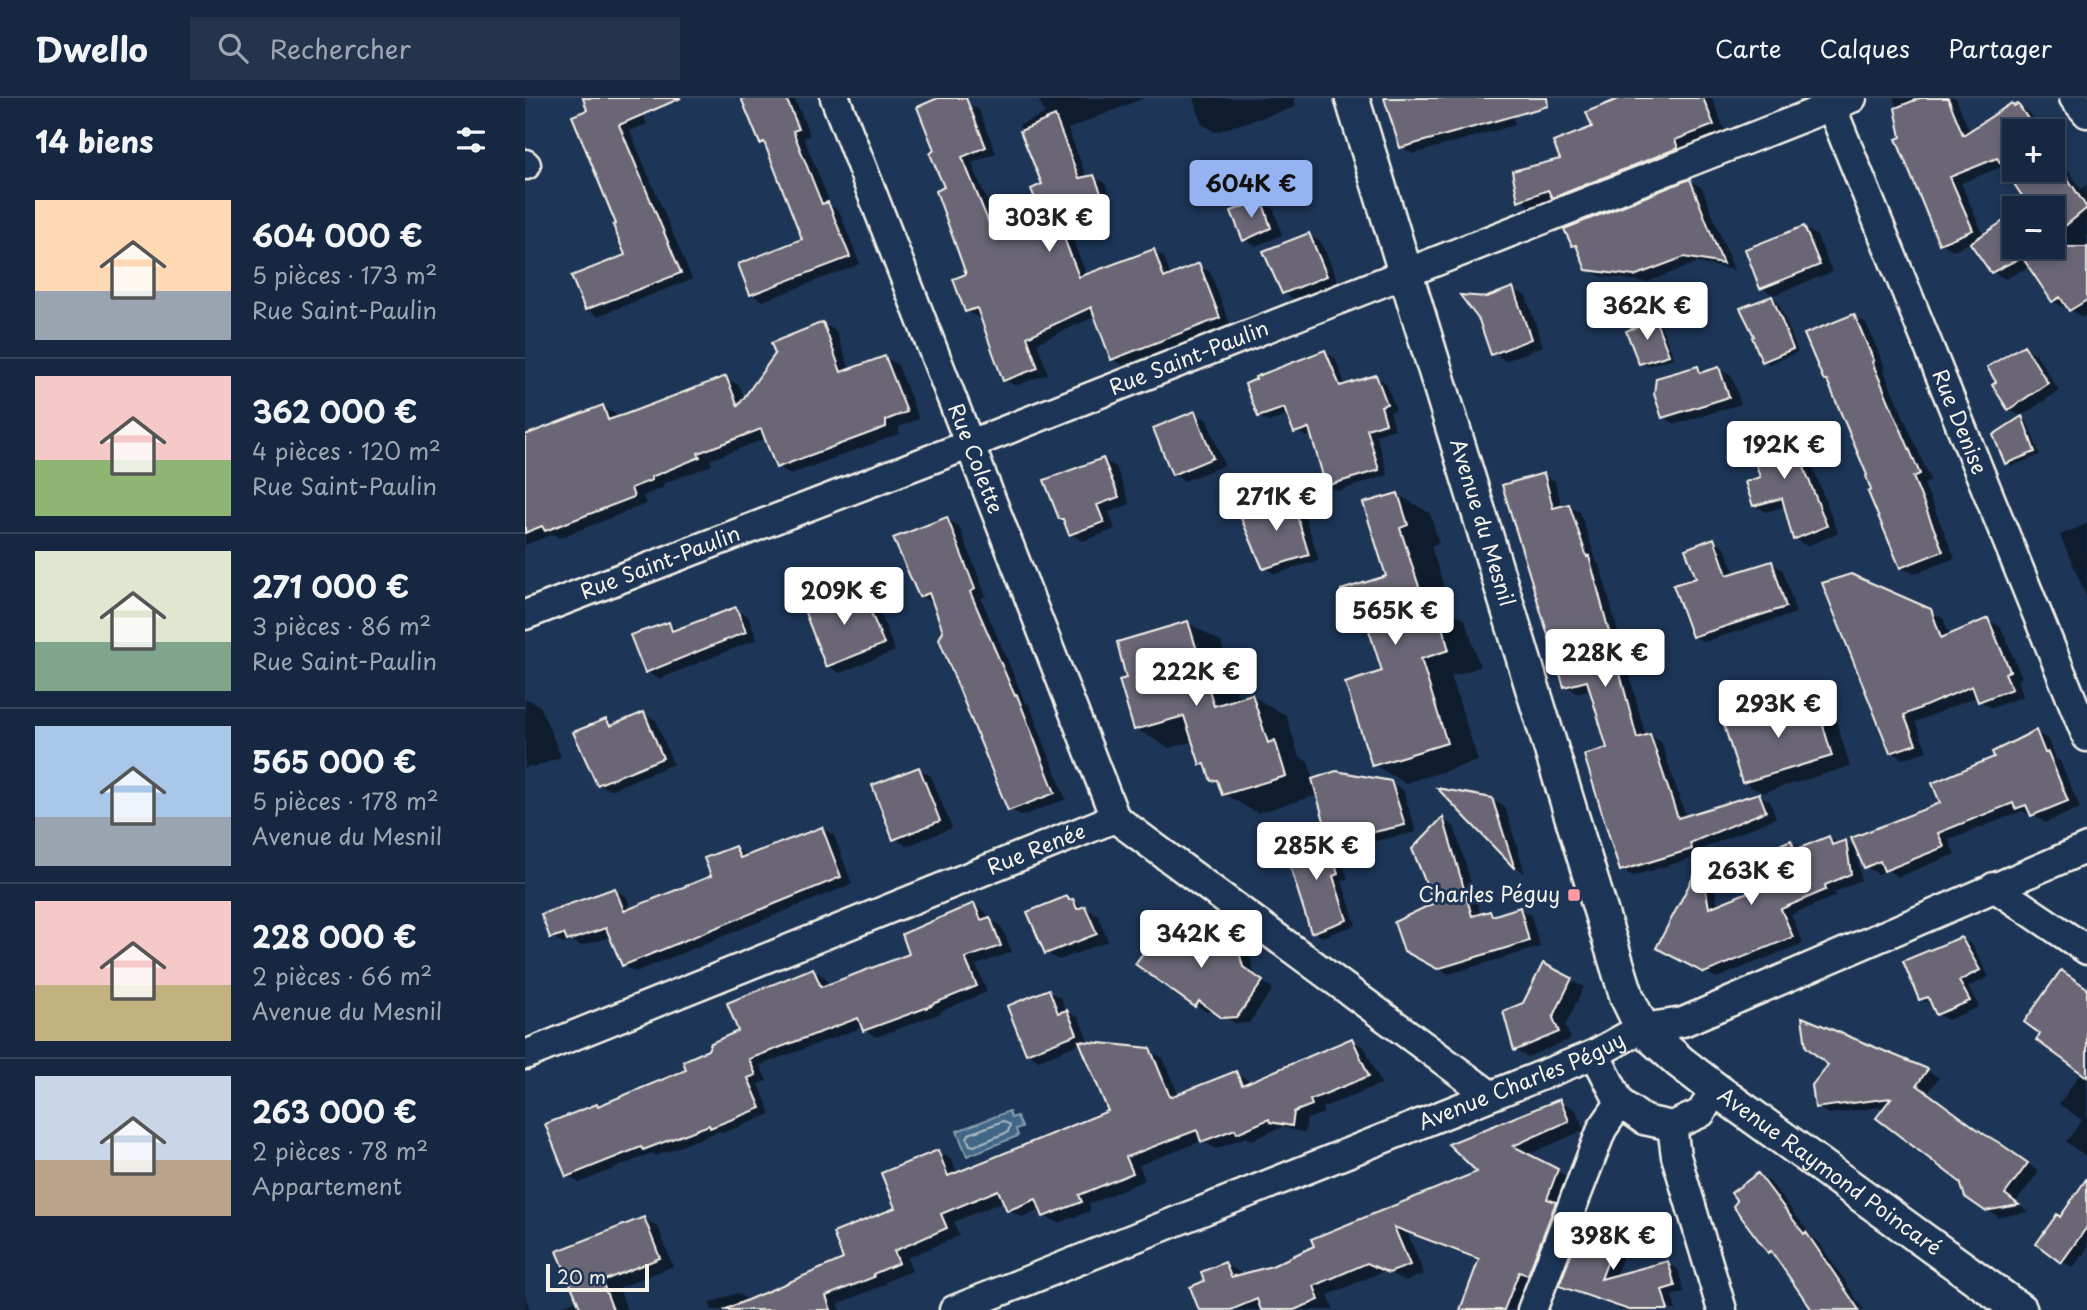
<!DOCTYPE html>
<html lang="fr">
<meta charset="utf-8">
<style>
:root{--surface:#162841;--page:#23344c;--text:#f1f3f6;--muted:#9ea6b1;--line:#35445a;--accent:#95b2f1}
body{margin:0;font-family:"Playpen Sans",sans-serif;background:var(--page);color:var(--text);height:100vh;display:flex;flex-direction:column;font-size:26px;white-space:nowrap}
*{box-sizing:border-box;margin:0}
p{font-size:23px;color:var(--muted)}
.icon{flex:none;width:38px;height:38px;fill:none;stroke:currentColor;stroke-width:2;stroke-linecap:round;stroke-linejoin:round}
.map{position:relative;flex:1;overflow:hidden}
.side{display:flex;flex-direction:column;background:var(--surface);width:525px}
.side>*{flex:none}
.controls{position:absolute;left:1477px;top:21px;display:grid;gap:14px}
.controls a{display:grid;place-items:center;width:63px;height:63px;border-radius:0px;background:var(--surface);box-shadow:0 4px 10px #0003,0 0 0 2px var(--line);font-size:35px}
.scale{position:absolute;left:21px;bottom:18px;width:103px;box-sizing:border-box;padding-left:7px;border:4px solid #f4f1e8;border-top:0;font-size:19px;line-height:24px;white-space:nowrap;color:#f4f1e8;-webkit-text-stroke:5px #1d3557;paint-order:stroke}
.price{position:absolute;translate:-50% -60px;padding:0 16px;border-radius:7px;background:#fff;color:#222;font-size:23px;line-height:46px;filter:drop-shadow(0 2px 4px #0008)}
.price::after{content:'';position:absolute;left:50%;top:42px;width:21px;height:16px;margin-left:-10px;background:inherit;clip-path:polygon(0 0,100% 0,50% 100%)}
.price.current{background:var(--accent);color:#111}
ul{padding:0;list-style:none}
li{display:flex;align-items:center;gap:21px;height:175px;padding:0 35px}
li+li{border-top:2px solid var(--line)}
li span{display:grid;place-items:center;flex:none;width:196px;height:140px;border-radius:0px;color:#555}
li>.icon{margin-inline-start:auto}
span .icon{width:84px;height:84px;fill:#fffc;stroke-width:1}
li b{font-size:30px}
h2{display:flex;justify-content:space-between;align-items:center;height:84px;padding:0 35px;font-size:30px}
header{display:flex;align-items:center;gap:42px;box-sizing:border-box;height:98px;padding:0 35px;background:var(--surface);border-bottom:2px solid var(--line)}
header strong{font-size:33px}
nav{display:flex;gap:38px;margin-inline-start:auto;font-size:24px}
.search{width:490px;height:63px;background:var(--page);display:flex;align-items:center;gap:18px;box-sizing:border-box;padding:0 24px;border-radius:0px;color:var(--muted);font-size:26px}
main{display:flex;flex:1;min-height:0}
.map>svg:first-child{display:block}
</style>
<header>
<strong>Dwello</strong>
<div class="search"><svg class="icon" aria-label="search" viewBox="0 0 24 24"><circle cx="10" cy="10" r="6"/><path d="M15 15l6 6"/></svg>Rechercher</div>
<nav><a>Carte</a><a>Calques</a><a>Partager</a></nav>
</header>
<main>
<section class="side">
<h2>14 biens<svg class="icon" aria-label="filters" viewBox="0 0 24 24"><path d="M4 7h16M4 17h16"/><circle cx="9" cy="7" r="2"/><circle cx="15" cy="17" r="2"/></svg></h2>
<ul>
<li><span style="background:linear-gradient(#ffd9b3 65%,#9aa5b1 0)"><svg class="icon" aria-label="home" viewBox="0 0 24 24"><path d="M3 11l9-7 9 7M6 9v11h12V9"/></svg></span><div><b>604 000 €</b><p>5 pièces · 173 m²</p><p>Rue Saint-Paulin</p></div></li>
<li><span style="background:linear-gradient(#f6c9c9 60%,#8fb573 0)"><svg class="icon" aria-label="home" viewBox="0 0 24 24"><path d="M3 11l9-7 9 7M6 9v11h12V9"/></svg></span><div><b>362 000 €</b><p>4 pièces · 120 m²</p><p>Rue Saint-Paulin</p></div></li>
<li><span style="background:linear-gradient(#dfe7d0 65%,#7fa58c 0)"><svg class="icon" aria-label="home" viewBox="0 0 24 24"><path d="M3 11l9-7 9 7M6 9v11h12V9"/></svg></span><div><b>271 000 €</b><p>3 pièces · 86 m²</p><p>Rue Saint-Paulin</p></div></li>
<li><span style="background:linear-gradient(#a9c7e8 65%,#9aa5b1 0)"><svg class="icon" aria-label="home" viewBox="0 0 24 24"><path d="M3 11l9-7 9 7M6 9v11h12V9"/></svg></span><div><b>565 000 €</b><p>5 pièces · 178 m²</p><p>Avenue du Mesnil</p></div></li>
<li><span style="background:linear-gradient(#f6c9c9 60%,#c2b280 0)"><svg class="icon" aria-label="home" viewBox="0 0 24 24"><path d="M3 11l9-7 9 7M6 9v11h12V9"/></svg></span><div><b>228 000 €</b><p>2 pièces · 66 m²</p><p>Avenue du Mesnil</p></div></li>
<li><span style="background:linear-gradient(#c9d6e8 60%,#b9a48a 0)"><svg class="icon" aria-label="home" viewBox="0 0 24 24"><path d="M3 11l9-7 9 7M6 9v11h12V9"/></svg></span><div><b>263 000 €</b><p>2 pièces · 78 m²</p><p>Appartement</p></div></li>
</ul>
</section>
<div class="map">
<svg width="1562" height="1212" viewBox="0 0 1562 1212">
<rect width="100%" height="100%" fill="#1d3557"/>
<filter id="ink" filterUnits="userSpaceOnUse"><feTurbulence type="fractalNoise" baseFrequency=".0143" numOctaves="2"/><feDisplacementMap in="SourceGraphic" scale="14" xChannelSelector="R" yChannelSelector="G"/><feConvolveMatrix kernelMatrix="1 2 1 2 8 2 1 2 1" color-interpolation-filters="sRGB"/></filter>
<g filter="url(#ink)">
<path fill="#3f6786" stroke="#879ead" stroke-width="2" d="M484 1013 486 1020 492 1018 497 1029 491 1031 493 1038 442 1058 432 1033Z"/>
<path fill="#0007" fill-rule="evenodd" d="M70 0H111L122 26 105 33 167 181 73 218 61 211 103 158 64 14Z
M235 0H269L285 37 279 40 306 108 314 113 335 166 238 203 226 196 279 142 243 49 236 45Z
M418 0H433L454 12 471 55 447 65 473 130 517 114 519 87 494 27 520 16 513 0H619L543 31 562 80 569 79 580 85 588 106 541 125 562 178 628 153 639 159 646 179 674 167 685 174 705 226 598 267 588 261 571 218 512 245 523 276 490 288 480 282 456 218 452 219 442 213 444 177 411 52Z
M669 0H768L771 9 690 34 677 26Z
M883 0H982L990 27 888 56 876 49Z
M1101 0H1187L1200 33 1161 49 1164 57 1040 106 1031 100 1006 109 995 102Z
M1369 0H1431L1445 35 1493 8 1505 15 1517 33H1489V72H1528V49L1556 91 1562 87V216L1558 219 1546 212 1543 208 1540 210 1528 203 1505 168 1480 181 1468 174 1447 144 1428 152 1416 145 1378 40ZM1479 68 1506 108 1502 110H1528V149H1489V118L1459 138 1436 85Z
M1165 83 1177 90 1209 172 1172 165 1122 184 1075 178 1062 171 1054 151 1048 147Z
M737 104 749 111 757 137 731 148 719 142Z
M1279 130 1292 138 1307 174 1249 197 1237 190Z
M783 137 796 144 814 185 771 202 758 194Z
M988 191 1001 198 1018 248 980 263 968 255 962 200Z
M1247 200 1253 203 1273 254 1244 266 1239 262Z
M1329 218 1341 225 1360 270 1358 271 1406 383 1399 386 1430 460 1389 476 1376 469 1349 393 1305 285 1301 282Z
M1130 223 1136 227 1149 260 1122 268 1116 265Z
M298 226 311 233 325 272 360 259 373 267 394 321 374 329V336L266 376 253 369 242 340 185 362 187 367 138 386 139 389 118 398 121 406 34 440 28 436 0 447V377L77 309 90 316 92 320 201 280 214 287 220 302Z
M1499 249 1511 256 1534 293 1496 318 1484 311 1474 284Z
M800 254 810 260 821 288 851 279 861 285 871 312 865 314 870 331 851 337 863 377 813 393 803 387 788 337 781 339 771 333 764 317 744 324 734 318Z
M1173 270 1181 275 1194 271 1207 278 1216 306 1151 326 1138 319Z
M670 315 682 322 699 367 660 383 648 376Z
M1497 320 1502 323 1515 357 1487 368 1481 364Z
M1262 328 1275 336 1313 435 1282 448 1270 441 1261 408 1241 414 1229 407 1237 380Z
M578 362 591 369 605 406 584 414 590 431 558 443 545 436 540 423 536 420Z
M1018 377 1030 383 1037 410 1044 408 1055 414 1072 465 1075 467 1121 639 1125 638 1136 644 1161 719 1234 697 1245 703 1251 720 1176 751 1178 757 1108 778 1096 772 1084 651 1066 591 1052 595 1041 588Z
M873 397 905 415 914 445 906 448 927 514 940 522 955 569 926 578 953 663 880 685 849 667 859 574 847 537 828 526 863 479Z
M766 400 776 406 794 462 750 476 740 470Z
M422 421 434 428 461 498 456 500 500 604 504 606 541 701 497 718 485 711 409 504 407 505 395 498Z
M1562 426V500L1535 437Z
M1189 442 1200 449 1210 476 1247 465 1258 472 1271 515 1179 544 1168 538 1174 481Z
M336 492 349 499 370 553 315 575 302 568Z
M210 511 223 518 232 541 134 581 122 574 143 526 154 532Z
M1405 513 1418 520 1425 538 1463 522 1476 529 1497 580 1492 582 1498 598 1467 610 1455 603 1453 598 1390 624 1402 653 1378 661 1366 653Z
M662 524 696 544 714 602 727 598 761 617 774 658 783 664 789 682 865 684 878 692 891 734 819 750 812 746 823 781 817 783 831 827 797 839 787 833 801 738 806 741 793 697 732 715 699 696 695 687 687 682 683 670 677 666 669 643 644 650 611 631 603 581Z
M2 601 15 608 36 659 9 669 6 667 0 670V602Z
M1289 602 1308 613 1325 668 1237 695 1218 684Z
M119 616 131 622 148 666 85 692 73 686 81 623 90 628Z
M1511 634 1524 642 1531 661 1535 663 1555 710 1520 725 1507 716 1504 717 1497 713 1424 742 1430 756 1373 779 1362 772 1353 776 1341 769 1332 752 1336 782 1310 794 1311 798 1266 817 1278 845 1192 880 1133 850 1176 766 1187 772 1193 808 1247 786 1266 744 1278 750 1304 740 1314 746 1321 744 1333 751 1417 706 1471 660Z
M394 671 406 678 427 730 382 748 370 740Z
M917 693 967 702 980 709 1000 775 991 769Z
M918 722 929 728 956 818 965 815 971 818 994 810 1006 817 1015 849 924 876 881 852 911 806Z
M297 731 309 737 327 786 110 874 98 867 87 838 56 848 47 843 39 846 27 839 89 792 101 798 107 812 188 779 210 750 223 759Z
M542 800 573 817 583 843 534 862 521 855Z
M449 807 461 814 463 820 476 828 487 854 451 867 462 894 416 913V915L351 939 340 932 338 929 235 967 242 983 234 986 246 1016 198 1035 194 1033 131 1058 127 1055 54 1085 43 1078 74 1009 163 973 185 954 215 934 288 872 300 879 304 888 386 857Z
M707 829 719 836 730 878 748 891 724 925 711 926 686 910 682 914 671 907 689 855Z
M1436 841 1447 847 1464 879 1443 889 1454 909 1423 922 1412 916 1407 907 1396 901Z
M1018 868 1059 889 1040 928 1046 941 1002 959 990 952 999 907Z
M1547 881 1562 891V1059L1541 1044 1557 1022 1534 1006 1557 973Z
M524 893 536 900 541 913 554 920 563 942 514 962 502 955Z
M1279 922 1402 973 1414 979 1403 995 1467 1042 1486 1053 1514 1074 1491 1104 1503 1114 1474 1119 1461 1112 1437 1083 1362 1008 1304 1016 1292 1009 1306 966Z
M827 942 840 950 856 986 797 1010 799 1015 782 1021 780 1035 757 1029 727 1042 721 1039 691 1051 677 1043 614 1067 620 1082 565 1106V1113L533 1125 520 1118 517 1111 497 1119 483 1111 479 1103 429 1124 434 1138 382 1160 387 1173 360 1184 361 1186 313 1206 316 1212H187L184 1205 212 1195 225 1203 321 1162 372 1111 413 1054 427 1062 432 1076 585 1014 624 952 638 960 654 998 711 975 725 983 726 985Z
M1035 1003 1051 1012 1059 1032 1002 1057 1048 1082 998 1212H937L955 1163 883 1136 899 1176 881 1183 859 1173 803 1197 809 1212H676L681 1184 700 1166 716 1175 717 1178 747 1169 955 1074Z
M1233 1077 1245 1084 1288 1140 1293 1143 1339 1212H1290L1251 1157 1245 1153Z
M1562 1083V1151L1548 1170 1537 1163 1536 1121Z
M1062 1120 1105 1139 1090 1179 1142 1165 1153 1171 1159 1194 1147 1198 1151 1212H1094L1093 1209 1047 1193 1036 1187Z
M119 1121 133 1129 148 1168 94 1190 102 1212H24L54 1202Z
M0 1196 5 1212H0Z"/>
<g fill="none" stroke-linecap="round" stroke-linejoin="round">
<path stroke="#acbac1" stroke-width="2" d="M478 1023 485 1027 483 1034 449 1048 445 1047 442 1040 444 1036Z"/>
</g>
<path fill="#6b6676" stroke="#f4f1e8" stroke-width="2" d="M58 0H156L94 27 156 175 60 212 46 178 100 157 88 127 91 126 47 18 62 12Z
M216 0H261L274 31 268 33 297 106 303 104 325 159 225 197 213 166 277 141 239 44 235 46Z
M413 0H441L461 49 437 59 466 130 515 113 506 91 517 86 495 33 530 18 554 80 569 77 578 100 531 119 554 179 629 151 639 180 674 165 695 220 586 262 566 209 502 239 513 270 478 283 452 210 440 214 428 181 441 176 411 93 419 89 405 56 409 52 392 9Z
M859 0H1022L1023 8 875 50Z
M1096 0H1178L1189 27 1150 42 1153 50 1027 100 1023 92 993 103 987 73 1035 61 1028 44 1067 29 1061 14Z
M1395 0H1423L1438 37 1487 5 1489 8 1493 6 1511 33H1489V72H1528V58L1562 110 1528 138V110H1499L1503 107 1472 60 1425 79 1448 132 1414 146 1371 41 1376 39 1370 10Z
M1165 81 1198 166 1159 159 1109 178 1061 172 1051 147 1047 148 1039 131Z
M737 102 746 130 718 143 706 113Z
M1489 116V149H1562V202L1544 213 1535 199 1527 204 1497 159 1466 175 1445 145Z
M1279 128 1295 167 1235 191 1220 151Z
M784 135 802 178 757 196 738 153Z
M988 189 1006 241 966 257 954 222 935 197 962 199Z
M1247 198 1268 251 1237 264 1227 239 1229 238 1215 210Z
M1329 216 1349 263 1347 264 1395 376 1388 379 1418 453 1375 470 1343 394 1346 392 1341 378 1342 377 1302 282 1299 283 1279 236Z
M1130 221 1144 257 1114 266 1101 233Z
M298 224 316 274 360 258 382 314 361 322V329L251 370 236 331 173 355 175 359 126 379 127 382 106 390 109 399 20 433 17 428 0 435V337L78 307 83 322 101 316 201 278 213 308 250 256 246 245Z
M1499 247 1523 285 1483 312 1467 287 1471 284 1462 269Z
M800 252 815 288 851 277 862 306 856 308 861 325 842 331 854 372 801 388 784 330 769 335 759 310 733 319 720 286 731 281 730 279Z
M1173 268 1175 275 1194 269 1204 299 1137 320 1129 296 1131 280Z
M670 313 688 360 647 377 628 330Z
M1497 318 1510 354 1480 366 1468 337Z
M1262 326 1302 428 1268 442 1257 400 1228 408 1220 384 1235 379 1222 339Z
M578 360 594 399 572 407 579 424 544 437 538 421H534L519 382Z
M1019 375 1028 410 1044 406 1062 459 1064 458 1112 640 1125 636 1153 720 1234 695 1241 713 1165 745 1167 751 1095 773 1059 657 1082 650 1062 583 1039 589 977 387Z
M873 395 883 427 875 430 899 504 909 502 924 552 896 561 922 645 847 668 820 585 857 573 841 523 827 527 816 492 861 478 838 405Z
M766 398 784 457 738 471 715 418 743 405Z
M422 419 450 491 445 494 490 598 492 597 530 695 483 713 414 541 418 533 404 495 394 499 368 440Z
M1189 440 1202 477 1247 463 1261 509 1167 539 1148 487 1171 480 1160 451Z
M1326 476 1406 511 1416 540 1463 520 1485 573 1480 575 1487 591 1453 604 1447 588 1379 617 1391 646 1365 655 1297 485Z
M336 490 359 546 301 569 279 512Z
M211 509 221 534 120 575 105 537 144 524 147 533Z
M663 523 689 608 727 596 743 645 750 642 761 678 697 697 692 682 686 683 680 666 675 667 659 618 609 632 594 582 601 580 592 544Z
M1290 600 1307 658 1217 685 1199 627Z
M119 614 138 660 72 687 48 634 81 621 85 628Z
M1511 632 1520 655 1523 654 1543 703 1506 718 1501 707 1490 711 1488 705 1413 735 1419 749 1359 773 1355 763 1339 770 1326 740 1415 705 1407 685 1469 659 1467 654Z
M394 669 415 723 368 742 347 687Z
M811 673 866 683 880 727 805 744 787 681Z
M912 690 967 700 990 771Z
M918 719 947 818 965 813 967 818 995 809 1004 843 912 871 879 853 869 824 909 805 887 751Z
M297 729 316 779 97 868 81 830 42 843 39 836 25 840 16 816 90 790 99 813 186 778 179 760 210 748 215 760Z
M801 736 813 776 808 778 822 822 786 835 759 749Z
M1304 738 1307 747 1321 742 1326 776 1300 787 1301 792 1256 811 1268 839 1179 875 1131 850 1176 764 1184 810 1245 785 1233 756 1266 742 1270 752Z
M542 798 544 802 548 801 552 811 560 808 572 836 520 856 502 814Z
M449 805 456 822 465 819 476 848 440 860 452 888 405 907 406 908 338 933 333 920 224 961 231 977 223 980 236 1010 185 1030 184 1027 118 1052 116 1049 41 1079 20 1026 72 1006 73 1008 161 972 158 963 183 952 186 945 213 933 202 905 288 870 296 889 384 856 377 836Z
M643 821 687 853 707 827 718 869 738 883 712 919 697 920 674 903 670 909 610 866Z
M1436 839 1455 872 1434 883 1445 903 1411 917 1403 899 1394 902 1378 863Z
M1018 865 1047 880 1028 920 1034 934 989 953 978 913 998 905Z
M1536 872 1562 890V979L1511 942 1515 936 1499 924Z
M524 891 533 915 542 912 552 936 501 956 482 908Z
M1277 919 1403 971 1392 987 1459 1036 1473 1044 1503 1065 1480 1096 1494 1107 1460 1113 1440 1099 1435 1084 1351 1020 1366 1000 1290 1010 1287 987 1303 967 1281 949Z
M827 940 844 978 785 1002 787 1007 769 1014 767 1028 745 1024 744 1021 712 1035 710 1031 676 1044 672 1032 601 1059 608 1075 554 1097 557 1104 518 1119 511 1101 482 1113 473 1092 416 1116 422 1130 369 1153 374 1165 348 1176 349 1179 301 1198 306 1212H199L318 1161 308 1135 370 1110 356 1075 413 1052 423 1078 583 1013 554 943 625 950 645 999 711 973 717 987Z
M1035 1001 1044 1023 988 1048 1033 1071 1022 1101 1031 1104 1003 1177 994 1174 979 1212H935L954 1161 869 1129 885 1167 864 1175 842 1165 789 1188 794 1202 769 1212H736L732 1201 706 1212H674L665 1189 679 1183 676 1174 700 1164 706 1179 747 1168 789 1148 786 1141 952 1074 923 1046Z
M1233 1075 1279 1136 1281 1134 1334 1212H1287L1246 1153 1243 1155 1208 1108 1212 1103 1206 1095Z
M1562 1080V1129L1536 1165 1511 1146 1532 1116 1535 1119Z
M1061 1117 1095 1131 1076 1181 1143 1163 1150 1188 1137 1192 1143 1212H1104L1034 1188Z
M119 1119 135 1160 77 1183 88 1212H56L32 1153Z"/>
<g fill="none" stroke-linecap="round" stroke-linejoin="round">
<g stroke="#f4f1e8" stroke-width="33">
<g id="minor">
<path id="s1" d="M310 0 590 720"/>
<path d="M1549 0 1562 15"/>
<path id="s2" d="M1306 8 1562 639"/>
<path d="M0 66 1 67"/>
<path id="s3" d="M0 517 443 347 1327 0"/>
<path d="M1469 789 1562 852"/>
<path d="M1070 956 1095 1005 1119 1022 1147 1028 1176 1015 1190 991"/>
<path id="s4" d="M0 957 590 720 965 997"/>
<path d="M1147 1028 1151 1058 1197 1212"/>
<path id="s5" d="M429 1212 1070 956 1117 930 1158 924 1562 750"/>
<path d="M1007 1212 1077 1031 1095 1005"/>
</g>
</g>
<g stroke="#f4f1e8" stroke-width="38">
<g id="tertiary">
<path id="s6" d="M827 0 1102 899 1117 930 1155 964 1190 991 1495 1212"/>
</g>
</g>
<use href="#minor" stroke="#1d3557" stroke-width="28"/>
<use href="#tertiary" stroke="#1d3557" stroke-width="33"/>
</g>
</g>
<rect fill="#ff9aa2" stroke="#1d3557" stroke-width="2.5" x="1042" y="790" width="14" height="14" rx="3.5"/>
<g text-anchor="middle" stroke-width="6" stroke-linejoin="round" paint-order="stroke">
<g font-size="21" fill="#f4f1e8" stroke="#1d3557">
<text dy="7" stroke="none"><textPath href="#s3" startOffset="712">Rue Saint-Paulin</textPath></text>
<text dy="7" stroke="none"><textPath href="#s2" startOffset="341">Rue Denise</textPath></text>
<text dy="7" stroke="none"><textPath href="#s1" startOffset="387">Rue Colette</textPath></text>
<text dy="7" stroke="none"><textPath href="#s6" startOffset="444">Avenue du Mesnil</textPath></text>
<text dy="7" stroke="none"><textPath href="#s3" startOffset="145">Rue Saint-Paulin</textPath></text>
<text dy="7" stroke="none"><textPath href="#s4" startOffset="551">Rue Renée</textPath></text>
<text dy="7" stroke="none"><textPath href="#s5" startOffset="612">Avenue Charles Péguy</textPath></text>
<text dy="7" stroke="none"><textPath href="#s6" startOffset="1211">Avenue Raymond Poincaré</textPath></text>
</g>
<g font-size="21" fill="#f4f1e8" stroke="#1d3557" text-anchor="end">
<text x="1035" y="804">Charles Péguy</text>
</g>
</g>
</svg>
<div class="controls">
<a>+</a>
<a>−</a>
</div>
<div class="scale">20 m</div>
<b class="price current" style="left:726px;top:122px">604K €</b>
<b class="price" style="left:524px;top:156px">303K €</b>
<b class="price" style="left:1122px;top:244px">362K €</b>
<b class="price" style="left:1259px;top:383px">192K €</b>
<b class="price" style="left:751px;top:435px">271K €</b>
<b class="price" style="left:319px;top:529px">209K €</b>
<b class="price" style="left:870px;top:549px">565K €</b>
<b class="price" style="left:1080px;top:591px">228K €</b>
<b class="price" style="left:671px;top:610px">222K €</b>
<b class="price" style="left:1253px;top:642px">293K €</b>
<b class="price" style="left:791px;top:784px">285K €</b>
<b class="price" style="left:1226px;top:809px">263K €</b>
<b class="price" style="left:676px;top:872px">342K €</b>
<b class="price" style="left:1088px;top:1174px">398K €</b>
</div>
</main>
